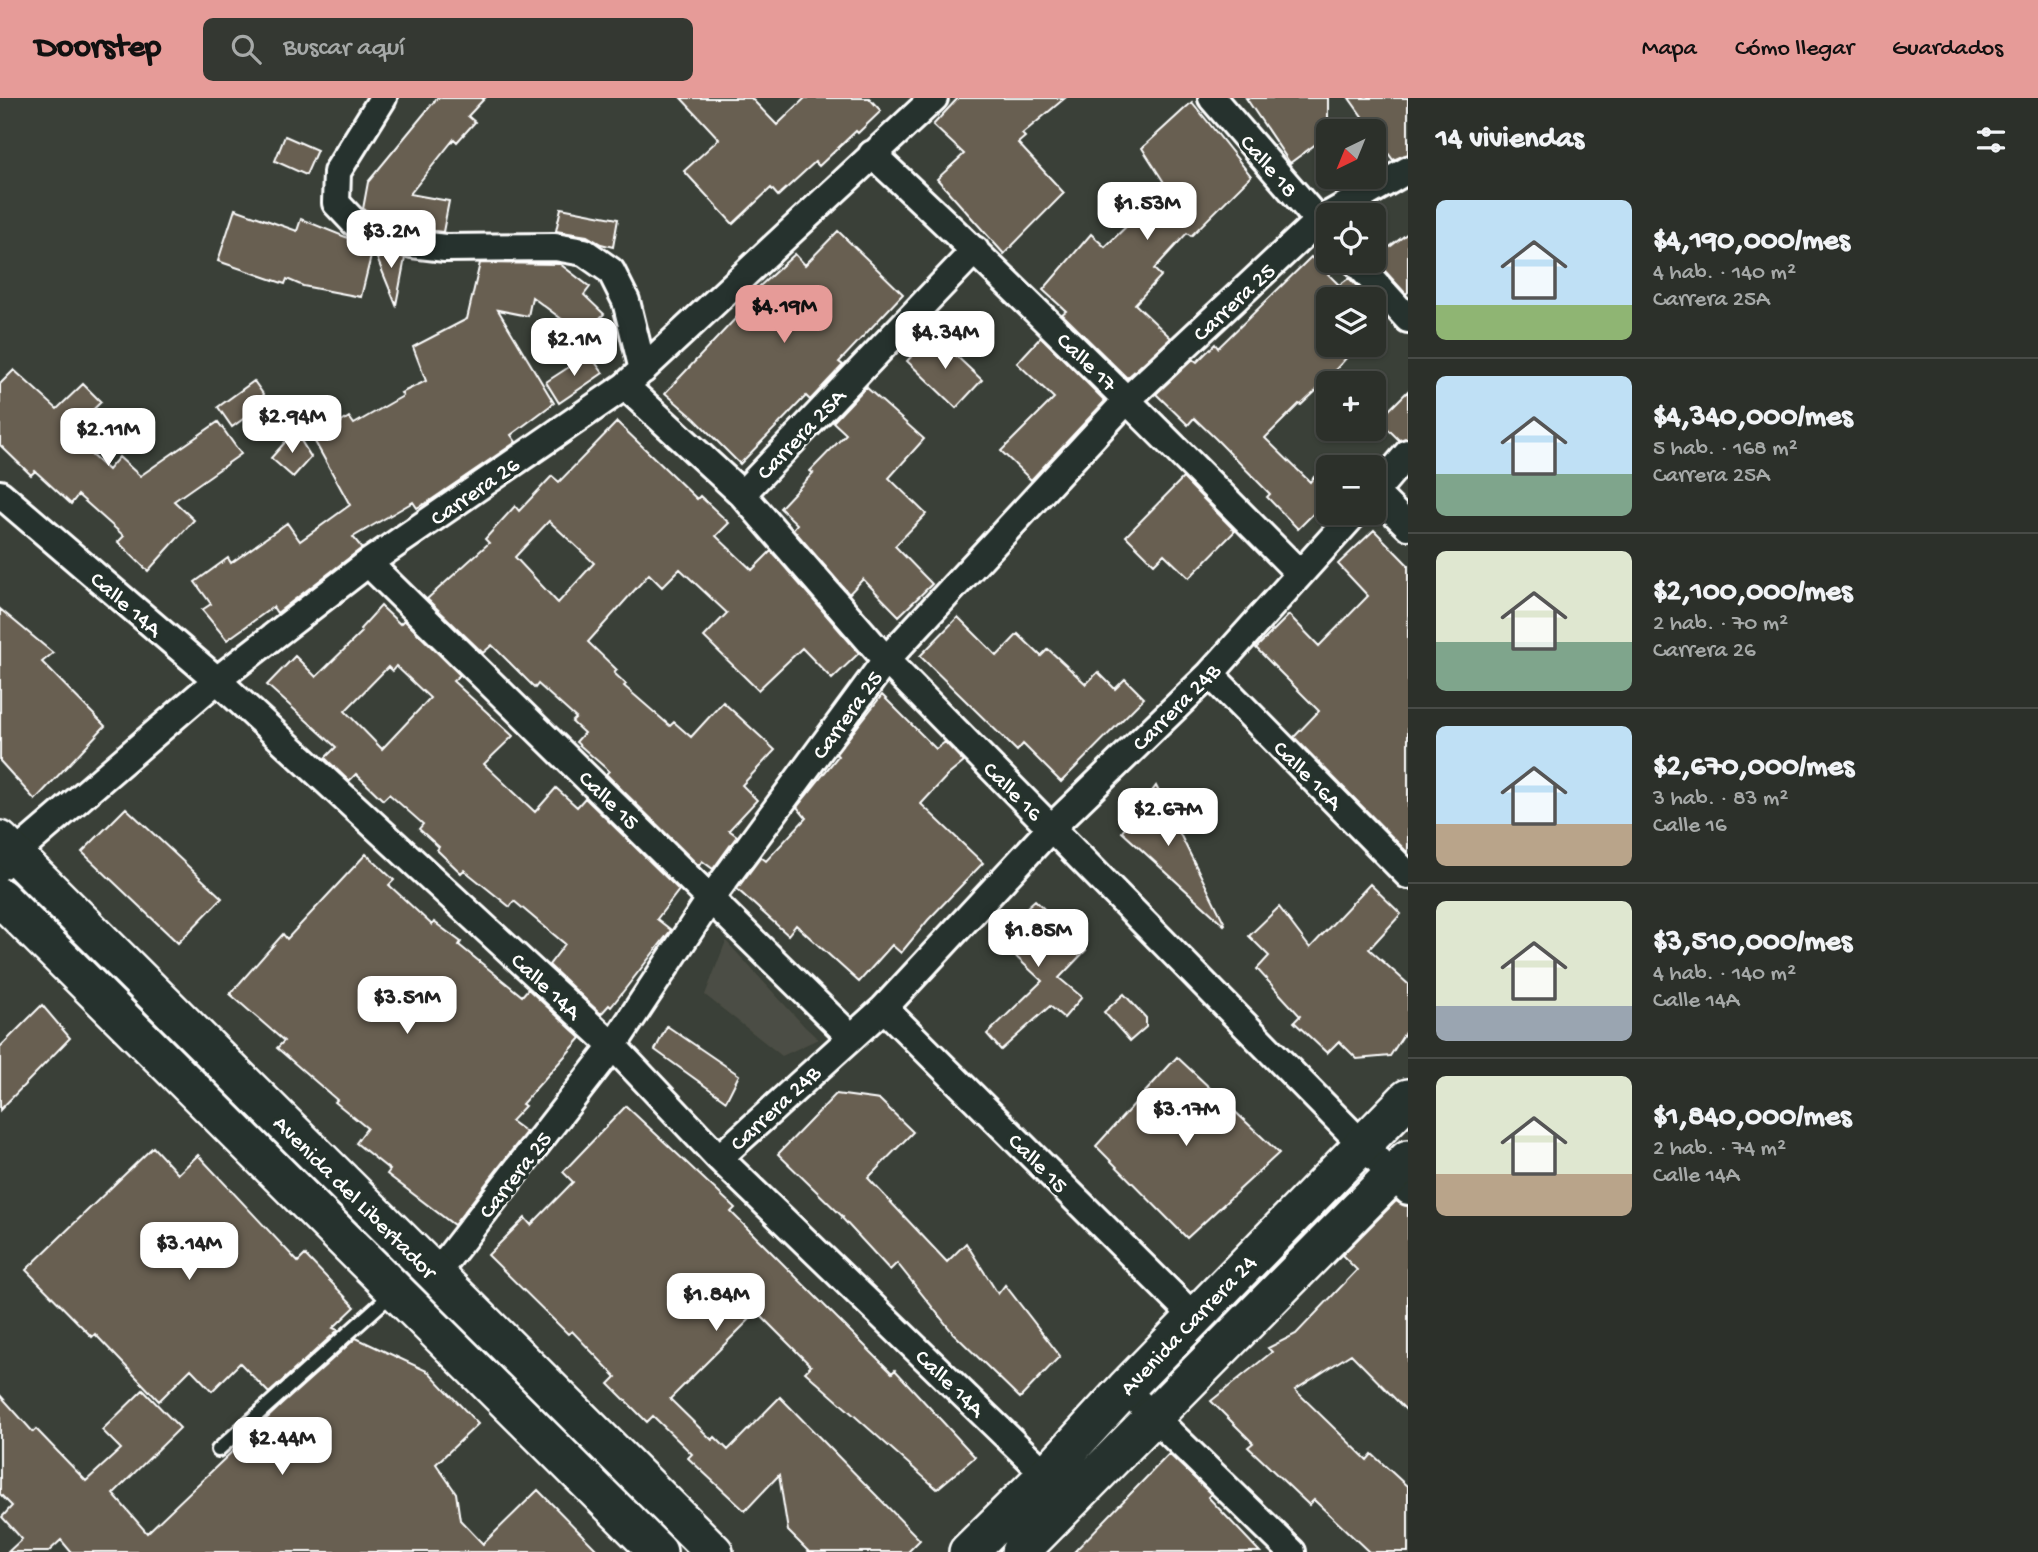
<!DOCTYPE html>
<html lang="es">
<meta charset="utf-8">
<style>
:root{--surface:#2c302a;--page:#343832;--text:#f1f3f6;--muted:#a6a9a8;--line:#484b47;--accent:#e69b98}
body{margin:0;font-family:"Gochi Hand",sans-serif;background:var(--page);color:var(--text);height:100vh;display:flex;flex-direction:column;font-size:26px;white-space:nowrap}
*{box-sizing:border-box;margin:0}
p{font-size:23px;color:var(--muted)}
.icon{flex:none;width:38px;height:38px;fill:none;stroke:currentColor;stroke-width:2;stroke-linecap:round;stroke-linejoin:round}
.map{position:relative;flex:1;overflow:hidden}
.panel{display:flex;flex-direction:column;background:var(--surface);width:630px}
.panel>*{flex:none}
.needle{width:46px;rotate:223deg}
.buttons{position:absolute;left:1316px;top:21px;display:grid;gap:14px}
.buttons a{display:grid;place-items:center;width:70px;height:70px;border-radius:10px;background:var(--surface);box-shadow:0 2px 5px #0004,0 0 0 2px var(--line);font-size:35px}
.price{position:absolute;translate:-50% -60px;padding:0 16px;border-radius:14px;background:#fff;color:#222;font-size:23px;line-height:46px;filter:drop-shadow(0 2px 4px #0008)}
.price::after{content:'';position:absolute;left:50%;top:42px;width:21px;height:16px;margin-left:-10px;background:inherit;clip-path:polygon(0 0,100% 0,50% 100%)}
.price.current{background:var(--accent);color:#111}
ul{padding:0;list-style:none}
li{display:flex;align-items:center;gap:21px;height:175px;padding:0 28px}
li+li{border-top:2px solid var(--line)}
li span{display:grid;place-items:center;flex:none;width:196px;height:140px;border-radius:10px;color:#555}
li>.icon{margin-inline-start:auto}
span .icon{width:84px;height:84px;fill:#fffc;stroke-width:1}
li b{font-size:30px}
h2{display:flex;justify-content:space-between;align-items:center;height:84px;padding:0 28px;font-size:30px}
header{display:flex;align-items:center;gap:42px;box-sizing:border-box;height:98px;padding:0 35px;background:var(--accent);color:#111}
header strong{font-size:33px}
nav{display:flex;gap:38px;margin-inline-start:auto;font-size:24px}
.search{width:490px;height:63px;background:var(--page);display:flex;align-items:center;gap:18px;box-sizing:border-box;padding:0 24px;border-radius:10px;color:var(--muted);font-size:26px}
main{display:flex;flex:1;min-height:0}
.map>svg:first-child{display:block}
</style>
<header>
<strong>Doorstep</strong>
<div class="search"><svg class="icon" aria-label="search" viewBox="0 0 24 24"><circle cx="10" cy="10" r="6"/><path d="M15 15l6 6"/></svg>Buscar aquí</div>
<nav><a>Mapa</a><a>Cómo llegar</a><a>Guardados</a></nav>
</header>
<main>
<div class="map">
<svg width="1408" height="1454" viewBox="0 0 1408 1454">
<rect width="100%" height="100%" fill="#3a4038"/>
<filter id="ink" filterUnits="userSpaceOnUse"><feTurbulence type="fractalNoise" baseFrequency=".0143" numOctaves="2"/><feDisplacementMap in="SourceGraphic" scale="14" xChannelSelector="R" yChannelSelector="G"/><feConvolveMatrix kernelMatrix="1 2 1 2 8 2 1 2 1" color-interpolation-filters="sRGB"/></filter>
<g filter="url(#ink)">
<path fill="#4c4d44" d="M726 843 805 929 818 941 782 958 705 897Z"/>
<path fill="#685f51" stroke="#fff" stroke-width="2" fill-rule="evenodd" d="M437 0H485L468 18 475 24 457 44 454 41 410 96 449 103 443 134 416 131 363 111 368 84Z
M681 0H751L777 27 805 0H869L881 13 858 35 856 33 819 68 815 64 778 98 771 90 733 126 684 73 719 41Z
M958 0H1065L1022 36 1025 39 1018 45 1064 95 1004 156 937 81 964 56 933 27Z
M1246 0H1328V37L1290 65Z
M1349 0H1408V56L1393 62Z
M1192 4 1251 78 1191 138 1187 135 1154 171 1161 178 1135 206 1171 240 1127 280 1062 216 1066 213 1043 192 1091 136 1105 149 1167 89 1142 50Z
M285 38 317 52 306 77 275 63Z
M561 110 618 121 613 149 601 146 587 138 556 133Z
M235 111 297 133 301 121 373 150 361 199 303 188 287 181 285 186 218 163Z
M838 133 903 196 839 264 843 267 810 302 806 298 740 366 695 321 665 295 754 201 750 197 795 156 805 167Z
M1408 135V194L1406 196 1374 161Z
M372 148 405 160 396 207Z
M1311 159 1339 187 1349 180 1369 201H1328V247H1358L1319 290 1301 307 1299 306 1265 340 1310 384 1314 379 1328 393V401L1298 431 1267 399 1270 396 1216 341 1194 320 1188 327 1156 296 1193 261 1197 264 1215 246 1218 250Z
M480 165 560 166 590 189 584 197 604 216 583 237 532 199 528 218 498 212 554 305 511 337 516 344 428 404 417 410 413 404 353 439 362 450 277 515 273 509 227 542 202 512 211 506 195 484 228 460 231 465 287 425 300 443 350 407 314 342 349 319 354 326 403 298 401 295 426 283 413 249 467 221Z
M933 236 982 282 956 310 907 263Z
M1041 239 1105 303 1031 382 1001 353 1054 300 1017 265Z
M589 256 603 275 559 305 546 284Z
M14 272 57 311 83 286 101 304 68 336 108 372 119 359 140 378 218 324 241 356 174 403 194 422 148 473 118 444 124 438 78 397 71 406 35 373 31 377 0 347V286Z
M254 283 268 303 232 329 218 309Z
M866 289 924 341 889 380 926 416 895 448 932 486 899 518 863 481 849 496 793 431 797 426 780 410 813 375 810 373 846 336 833 324Z
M1408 293V340L1399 342 1379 322Z
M617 324 697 401 700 398 729 425 716 438 752 472 771 453 859 555 832 581 802 550 758 592 704 539 727 515 680 471 662 489 649 476 588 544 617 572 614 575 626 586 624 588 670 628 674 624 691 639 723 604 775 652 742 687 757 702 729 732 737 738 713 771 702 763 699 768 606 676 609 673 576 644 584 635 572 624 576 620 538 586 535 590 492 547 483 555 427 501 489 445 485 441 515 408 519 413 552 378 559 384ZM549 423 594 465 558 505 515 459Z
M295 333 311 359 293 379 271 360Z
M1183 380 1235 433 1189 480 1164 456 1154 466 1126 438Z
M1374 432 1408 467V755L1294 639 1319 613 1256 550 1289 517 1319 548 1368 498 1338 466Z
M381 508 400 526 404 522 460 577 453 583 513 638 484 666 535 714 556 690 577 709 585 700 679 792 657 821 671 832 611 909 609 907 601 916 549 867 565 846 514 803 510 809 464 772 461 775 437 752 439 749 419 731 423 726 389 696 383 702 356 676 349 683 325 660 336 649 267 587 295 558 316 579 362 534 360 531ZM396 568 430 600 382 651 345 613 388 569 392 573Z
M0 511 53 555 42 564 105 628 35 702 0 663Z
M958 519 997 558 1018 536 1041 558 1048 551 1086 586 1098 574 1115 591 1125 581 1144 600 1061 684 1023 646 1017 653 920 558Z
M882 597 936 651 945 644 964 664 947 678 921 706 983 765 928 822 901 855 892 847 859 884 796 827 788 837 737 791 761 759 766 763 806 720 797 709 838 658 836 656Z
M1156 688 1225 826 1224 827 1122 734Z
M126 710 222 800 178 845 82 754Z
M366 756 394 782 389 787 432 827 434 824 461 844 459 847 522 898 528 891 581 940 522 1006 525 1008 511 1023 526 1034 454 1127 387 1076 390 1072 356 1045 367 1030 335 1004 337 1002 277 950 284 943 230 896 283 836 287 841Z
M1370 786 1401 816 1369 851 1408 886V930L1390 958 1357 961 1339 943 1327 955 1294 924 1300 918 1257 871 1269 858 1249 838 1279 809 1310 850Z
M1035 802 1086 852 1059 880 1082 899 1064 920 1050 908 1001 952 987 936 1042 883 994 838Z
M1124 896 1146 920V929L1130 943 1104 914Z
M42 907 70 940 0 1012V949Z
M667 928 739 977 726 1003 655 952Z
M1177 959 1279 1055 1187 1140 1096 1048Z
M836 996 880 1002 913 1034 868 1080 947 1164 966 1145 998 1196 1005 1187 1060 1258 1020 1300 953 1235 897 1165 890 1172 842 1120 843 1119 778 1056Z
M626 1008 735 1110 731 1114 892 1275 895 1272 975 1359 937 1391 805 1274 811 1268 757 1214 670 1301 712 1342 715 1339 728 1352 780 1299 920 1442 908 1454H809L788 1433 779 1377 745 1413 688 1360 692 1356 653 1318 647 1324 609 1286 616 1279 572 1233 568 1236 488 1157 525 1120 531 1127 573 1084 563 1074Z
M153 1049 178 1076 198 1057 298 1164 305 1157 355 1209 333 1230 338 1232 269 1295 240 1265 212 1293 191 1271 159 1303 95 1236 92 1239 26 1172Z
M1396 1103 1408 1108V1314L1351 1256 1295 1292 1367 1362 1372 1356 1408 1389V1454H1369L1314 1402 1309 1407 1248 1349 1253 1345 1211 1303 1272 1254 1268 1250 1296 1236 1357 1172 1342 1157Z
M356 1240 429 1274 478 1326 436 1366 456 1395 460 1422 483 1446 538 1392 599 1454H71L61 1442 48 1454H8L22 1441 2 1419 12 1408 0 1396V1297L33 1334 36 1331 86 1383 121 1351 102 1332 143 1292 180 1330 113 1396 147 1435 281 1307Z
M1169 1356 1211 1396 1208 1399 1260 1454H1074Z"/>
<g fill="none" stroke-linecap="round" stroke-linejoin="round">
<g stroke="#fff" stroke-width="18">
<path id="lane" d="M218 1352 393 1195"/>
</g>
<g stroke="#fff" stroke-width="32">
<path id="street" d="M383 0 337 74 336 105 354 124 412 146 445 150 555 149 584 154 611 173 626 203 643 272
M1212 0 1328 134
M872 56C1018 192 1159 333 1299 475
M1329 117 1408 72
M1355 163 1408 221
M625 288 742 396 886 562 1408 1093
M1374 394 1408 428
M1374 395 1408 355
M0 396 217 582 613 948 719 1060 1058 1388
M742 396 975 152
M368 465 851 939
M1210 576 1408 777
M0 769 217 582 368 465 625 288 934 0
M884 910 1194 1219
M719 1060 884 910 1051 730 1210 576 1355 415
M435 1177 613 948 711 800 886 562 1128 301 1318 123 1328 117
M1125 1291 1292 1454"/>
</g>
<g stroke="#fff" stroke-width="42">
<path id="secondary" d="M0 742 714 1454
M0 799 658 1454
M968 1454 1046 1377 1125 1291 1408 1000
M1020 1454 1408 1061"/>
</g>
<use href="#lane" stroke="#26332d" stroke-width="12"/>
<use href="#street" stroke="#26332d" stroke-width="26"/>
<use href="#secondary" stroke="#26332d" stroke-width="37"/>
</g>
</g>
<g text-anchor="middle" stroke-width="7" stroke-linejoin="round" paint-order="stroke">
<g font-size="23" fill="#fff" stroke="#26332d">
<text transform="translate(1270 67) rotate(49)" y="8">Calle 18</text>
<text transform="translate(1233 203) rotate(-43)" y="8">Carrera 25</text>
<text transform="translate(1088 263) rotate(44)" y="8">Calle 17</text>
<text transform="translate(800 335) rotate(-46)" y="8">Carrera 25A</text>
<text transform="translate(474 392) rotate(-35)" y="8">Carrera 26</text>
<text transform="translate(127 505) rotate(41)" y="8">Calle 14A</text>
<text transform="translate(1175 608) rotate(-45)" y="8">Carrera 24B</text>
<text transform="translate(846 616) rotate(-54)" y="8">Carrera 25</text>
<text transform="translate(1309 676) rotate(45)" y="8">Calle 16A</text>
<text transform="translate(1014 692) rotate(45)" y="8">Calle 16</text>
<text transform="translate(610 701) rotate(44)" y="8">Calle 15</text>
<text transform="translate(547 887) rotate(43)" y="8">Calle 14A</text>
<text transform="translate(774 1009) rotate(-43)" y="8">Carrera 24B</text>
<text transform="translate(1039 1064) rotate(45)" y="8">Calle 15</text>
<text transform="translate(514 1076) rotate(-52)" y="8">Carrera 25</text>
<text transform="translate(356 1098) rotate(45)" y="8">Avenida del Libertador</text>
<text transform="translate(1187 1226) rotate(-46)" y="8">Avenida Carrera 24</text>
<text transform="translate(951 1284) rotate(44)" y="8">Calle 14A</text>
</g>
</g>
</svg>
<div class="buttons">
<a><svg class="needle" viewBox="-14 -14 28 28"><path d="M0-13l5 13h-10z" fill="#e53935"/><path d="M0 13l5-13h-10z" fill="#a6a9a8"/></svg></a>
<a><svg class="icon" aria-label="locate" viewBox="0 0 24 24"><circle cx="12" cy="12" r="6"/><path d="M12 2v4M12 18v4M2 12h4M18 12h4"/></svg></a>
<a><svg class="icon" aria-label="layers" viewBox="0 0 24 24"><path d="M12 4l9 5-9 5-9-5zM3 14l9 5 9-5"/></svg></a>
<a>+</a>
<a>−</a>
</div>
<b class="price" style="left:1147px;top:144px">$1.53M</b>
<b class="price" style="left:391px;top:172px">$3.2M</b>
<b class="price current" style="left:784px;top:247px">$4.19M</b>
<b class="price" style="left:945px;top:273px">$4.34M</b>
<b class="price" style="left:574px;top:280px">$2.1M</b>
<b class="price" style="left:292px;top:357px">$2.94M</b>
<b class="price" style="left:108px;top:370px">$2.11M</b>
<b class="price" style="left:1168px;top:750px">$2.67M</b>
<b class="price" style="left:1038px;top:871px">$1.85M</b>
<b class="price" style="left:407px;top:938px">$3.51M</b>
<b class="price" style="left:1186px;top:1050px">$3.17M</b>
<b class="price" style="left:189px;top:1184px">$3.14M</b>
<b class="price" style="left:716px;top:1235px">$1.84M</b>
<b class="price" style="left:282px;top:1379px">$2.44M</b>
</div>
<section class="panel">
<h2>14 viviendas<svg class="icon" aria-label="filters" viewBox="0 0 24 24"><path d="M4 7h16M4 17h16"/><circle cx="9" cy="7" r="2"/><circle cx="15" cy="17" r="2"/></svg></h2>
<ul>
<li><span style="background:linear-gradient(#bfe0f5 75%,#8fb573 0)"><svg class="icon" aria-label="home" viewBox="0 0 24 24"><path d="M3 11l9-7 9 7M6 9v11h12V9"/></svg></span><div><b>$4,190,000/mes</b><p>4 hab. · 140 m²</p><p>Carrera 25A</p></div></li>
<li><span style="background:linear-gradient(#bfe0f5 70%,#7fa58c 0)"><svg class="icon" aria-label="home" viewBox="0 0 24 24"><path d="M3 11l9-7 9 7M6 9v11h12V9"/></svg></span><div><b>$4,340,000/mes</b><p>5 hab. · 168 m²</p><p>Carrera 25A</p></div></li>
<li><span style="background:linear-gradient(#dfe7d0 65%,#7fa58c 0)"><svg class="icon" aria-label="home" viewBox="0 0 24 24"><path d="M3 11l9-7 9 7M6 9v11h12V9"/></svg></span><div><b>$2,100,000/mes</b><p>2 hab. · 70 m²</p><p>Carrera 26</p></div></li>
<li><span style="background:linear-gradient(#bfe0f5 70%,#b9a48a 0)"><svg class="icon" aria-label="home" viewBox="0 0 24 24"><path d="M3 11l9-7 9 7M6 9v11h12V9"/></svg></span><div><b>$2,670,000/mes</b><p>3 hab. · 83 m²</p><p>Calle 16</p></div></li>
<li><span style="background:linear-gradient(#dfe7d0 75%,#9aa5b1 0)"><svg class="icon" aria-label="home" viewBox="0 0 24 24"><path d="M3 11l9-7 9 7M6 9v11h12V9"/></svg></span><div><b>$3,510,000/mes</b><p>4 hab. · 140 m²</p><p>Calle 14A</p></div></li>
<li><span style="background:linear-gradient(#dfe7d0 70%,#b9a48a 0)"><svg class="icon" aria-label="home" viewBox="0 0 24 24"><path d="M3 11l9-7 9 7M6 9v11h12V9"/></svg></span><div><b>$1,840,000/mes</b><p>2 hab. · 74 m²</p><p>Calle 14A</p></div></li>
</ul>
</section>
</main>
